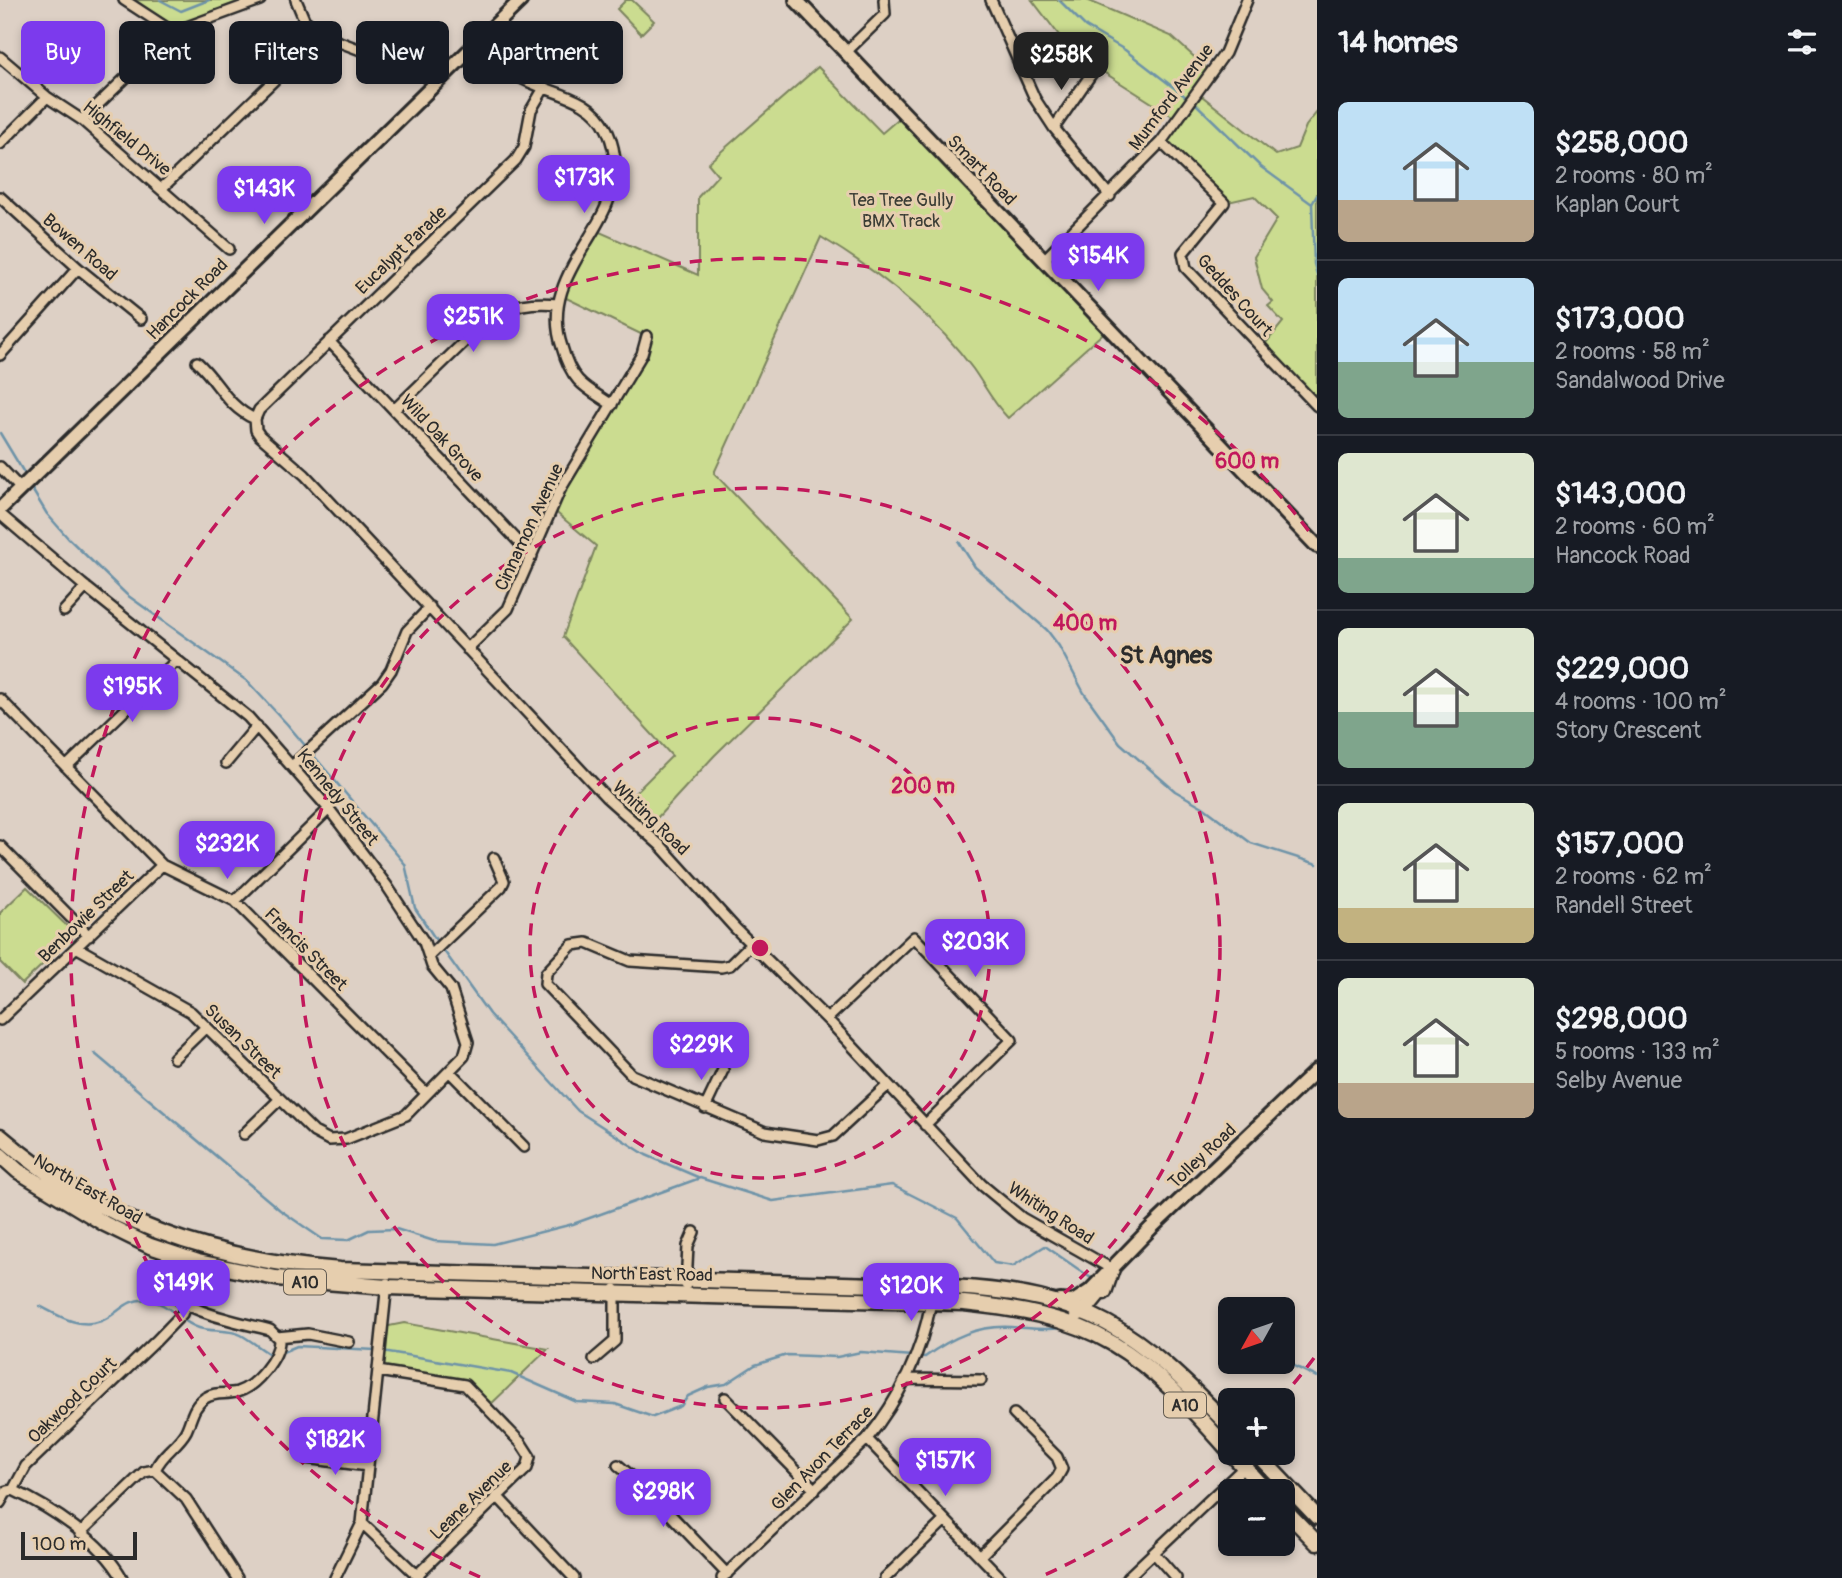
<!DOCTYPE html>
<meta charset="utf-8">
<style>
:root{--surface:#171b24;--page:#242831;--text:#f1f3f6;--muted:#9ea1a6;--line:#363941;--accent:#7c3aed}
body{margin:0;font-family:Pangolin,sans-serif;background:var(--page);color:var(--text);height:100vh;display:flex;flex-direction:column;font-size:26px;white-space:nowrap}
*{box-sizing:border-box;margin:0}
p{font-size:23px;color:var(--muted)}
.icon{flex:none;width:38px;height:38px;fill:none;stroke:currentColor;stroke-width:2;stroke-linecap:round;stroke-linejoin:round}
.map{position:relative;flex:1;overflow:hidden}
.side{display:flex;flex-direction:column;background:var(--surface);width:525px}
.side>*{flex:none}
.guide{position:absolute;left:21px;top:21px;width:665px;height:63px;display:flex;gap:14px}
.needle{width:46px;rotate:230deg}
.fabs{position:absolute;left:1218px;top:1297px;display:grid;gap:14px}
.fabs a{display:grid;place-items:center;width:77px;height:77px;border-radius:10px;background:var(--surface);box-shadow:0 4px 10px #0003;font-size:35px}
.scale{position:absolute;left:21px;bottom:18px;width:116px;box-sizing:border-box;padding-left:7px;border:4px solid #2b2b2b;border-top:0;font-size:19px;line-height:24px;white-space:nowrap;color:#2b2b2b;-webkit-text-stroke:5px #e6ceae;paint-order:stroke}
.price{position:absolute;translate:-50% -60px;padding:0 16px;border-radius:14px;background:var(--accent);color:#fff;font-size:23px;line-height:46px;filter:drop-shadow(0 2px 4px #0008)}
.price::after{content:'';position:absolute;left:50%;top:42px;width:21px;height:16px;margin-left:-10px;background:inherit;clip-path:polygon(0 0,100% 0,50% 100%)}
.price.on{background:#222;color:#fff}
ul{padding:0;list-style:none}
li{display:flex;align-items:center;gap:21px;height:175px;padding:0 21px}
li+li{border-top:2px solid var(--line)}
li span{display:grid;place-items:center;flex:none;width:196px;height:140px;border-radius:10px;color:#555}
li>.icon{margin-inline-start:auto}
span .icon{width:84px;height:84px;fill:#fffc;stroke-width:1}
li b{font-size:30px}
h2{display:flex;justify-content:space-between;align-items:center;height:84px;padding:0 21px;font-size:30px}
.chip{padding:0 24px;border-radius:10px;background:var(--surface);box-shadow:0 4px 10px #0003;font-size:24px;line-height:63px}
.chip.on{background:var(--accent);color:#fff}
main{display:flex;flex:1;min-height:0}
.map>svg:first-child{display:block}
</style>
<main>
<div class="map">
<svg width="1317" height="1578" viewBox="0 0 1317 1578">
<rect width="100%" height="100%" fill="#ddd0c5"/>
<filter id="ink" filterUnits="userSpaceOnUse"><feTurbulence type="fractalNoise" baseFrequency=".0143" numOctaves="2"/><feDisplacementMap in="SourceGraphic" scale="14" xChannelSelector="R" yChannelSelector="G"/><feConvolveMatrix kernelMatrix="1 2 1 2 8 2 1 2 1" color-interpolation-filters="sRGB"/></filter>
<g filter="url(#ink)">
<path fill="#cbdc90" stroke="#7b845e" stroke-width="2" d="M131 0H250L177 27Z
M626 0H632L654 21 641 34 617 9Z
M1032 0H1087L1171 36 1211 72 1197 92 1276 155 1297 148 1306 126 1317 112V406L1262 348 1283 322 1268 306 1273 302 1262 289 1254 257 1277 219 1254 196 1224 203 1161 142 1177 119 1072 52Z
M818 67 882 133 904 114 1109 328 1008 418C993 403 985 386 973 369 934 316 878 271 821 237L714 473 853 619 714 756 645 831 619 809 672 756 563 637 596 546 552 509 647 337 558 294 593 229 698 275V197L718 175 708 163Z
M27 887 75 934 22 984 0 962V913Z
M404 1323 548 1349 487 1408 465 1385 378 1371 384 1327Z"/>
<g fill="none" stroke-linecap="round" stroke-linejoin="round">
<path stroke="#6e93a8" stroke-width="2.5" d="M160 0 181 11 209 0
M1059 0 1086 27 1125 50 1186 97
M1196 104 1261 167 1312 204 1314 264 1317 275
M1312 204 1317 195
M0 433 26 476
M30 486 47 514 68 538 127 595 247 681 287 724 405 864 415 908 436 940
M959 542 975 567 1047 630 1059 646 1084 693 1120 743 1175 791 1203 807 1251 843 1317 864
M444 951 489 1014 578 1111 646 1155 700 1178 773 1201 892 1185 957 1218 994 1263 1013 1266 1045 1246 1091 1278
M94 1053 280 1210 322 1239 348 1240 369 1230 396 1229 434 1241 493 1244 573 1224 700 1178
M40 1306C59 1316 79 1329 101 1321 118 1315 126 1297 148 1300 168 1302 181 1323 199 1328 212 1332 229 1329 241 1335 252 1341 262 1350 273 1356L297 1346 376 1350
M383 1351 511 1373 577 1402 615 1404 653 1417 681 1406 688 1396 708 1387 726 1384 755 1365 787 1355 837 1357 861 1352 925 1357C951 1338 978 1325 1011 1327 1029 1328 1044 1331 1061 1328
M1276 1362 1292 1365 1317 1377"/>
<g stroke="#2b2b2b" stroke-width="14">
<path id="minor" d="M124 0 173 32 260 0
M296 0 304 19 321 35 440 80
M991 0 1035 99 1054 128 1110 196
M478 42C490 53 501 65 514 74 544 94 590 93 607 130 646 217 533 262 562 347 565 358 570 371 578 380 587 390 601 397 612 405
M846 52 885 14 884 0
M0 57 47 97 82 120 229 249
M82 120 173 32
M1054 128 1092 73
M1161 142 1224 203 1183 253 1186 268 1317 406
M0 144 47 97
M162 188 321 35
M0 197 78 268 141 319
M1044 260 1161 142 1225 53 1247 0
M329 341 532 556
M0 355 78 268
M197 362C219 382 226 406 255 419L256 430 260 436 305 475 606 797 661 846 735 928 827 1019 982 1185 1022 1218 1112 1269
M394 410 491 316C514 304 532 302 558 304
M255 419 259 410 516 160 524 147 531 110 544 88
M0 467 20 488
M0 514 82 584 248 717 329 809 387 886 424 942 432 966 451 989 468 1042 464 1056 406 1115 346 1139 329 1140 314 1132 191 1012 76 947
M64 611 86 587
M467 649 508 609 560 490 642 354 647 336
M0 699 162 865 235 901 426 1093
M226 763 257 726
M293 765 382 683 391 670 407 631 430 607
M66 767 177 660
M0 846 89 936
M235 901 329 809
M751 944 730 965 721 967 630 961 587 943 572 945 546 973 545 984 632 1075 765 1132 818 1140 833 1136 887 1086
M429 956 501 887 504 881 494 858
M827 1019 914 937 1012 1040 925 1125
M0 1020 162 865
M174 1058 206 1027
M449 1071 524 1147
M705 1108 723 1070
M244 1134 280 1099
M686 1285 688 1246 694 1232
M277 1337 308 1334 349 1342
M594 1359 615 1341V1289
M378 1371 465 1385 521 1443 530 1457 527 1468 417 1575
M905 1379 981 1380
M725 1398 815 1490
M867 1439 1001 1578
M305 1458 368 1466
M618 1465 644 1487 727 1574
M155 1470C162 1453 178 1446 186 1431 192 1419 192 1407 205 1398 216 1391 225 1395 237 1392 255 1387 280 1357 279 1339L270 1330C248 1324 169 1310 168 1284L186 1258
M155 1470 186 1499 237 1578
M13 1490C51 1508 101 1540 122 1578
M497 1496 574 1578
M0 1503 7 1491 13 1490 26 1466 156 1341 182 1314 185 1306
M362 1523 419 1577
M80 1533 144 1472 155 1470
M1154 1553 1176 1578
M980 1556 1057 1478 1062 1469 1057 1457 1014 1414
M335 1578 362 1523 387 1283
M722 1578 867 1439C899 1400 922 1352 931 1302
M885 1578 945 1520
M1127 1578 1257 1455"/>
</g>
<g stroke="#2b2b2b" stroke-width="18">
<path id="secondary" d="M796 0 1317 546
M0 509 521 0
M1060 1301 1073 1302 1090 1291 1151 1228 1317 1070"/>
</g>
<g stroke="#2b2b2b" stroke-width="19">
<path id="primary" d="M0 1136C101 1223 209 1259 340 1270L950 1287C1090 1294 1136 1330 1230 1427
M0 1155 18 1171 105 1224 150 1246 198 1262 276 1278 387 1287 964 1303C1015 1308 1068 1317 1112 1343 1173 1379 1218 1441 1266 1491
M1104 1292 1112 1269
M1077 1314 1084 1311 1107 1283
M1255 1452 1317 1517
M1283 1508 1317 1543"/>
</g>
<use href="#minor" stroke="#e6ceae" stroke-width="9"/>
<use href="#secondary" stroke="#e6ceae" stroke-width="12"/>
<use href="#primary" stroke="#e6ceae" stroke-width="14"/>
</g>
</g>
<g fill="none" stroke="#c2185b" stroke-width="3.5" stroke-dasharray="12 9">
<circle cx="760" cy="948" r="230"/>
<circle cx="760" cy="948" r="460"/>
<path d="M1314 1358A689 689 0 0 1 1284 1395M1230 1452A689 689 0 0 1 1040 1577M480 1577A689 689 0 1 1 1314 538"/>
</g>
<g text-anchor="middle" stroke-width="6" stroke-linejoin="round" paint-order="stroke">
<g fill="#e6ceae" stroke="#635c52" stroke-width="2">
<rect x="284" y="1269.5" width="42" height="25" rx="5"/>
<rect x="1164" y="1392.5" width="42" height="25" rx="5"/>
</g>
<g font-size="16" font-weight="bold" fill="#2b2b2b">
<text x="305" y="1288">A10</text>
<text x="1185" y="1411">A10</text>
</g>
<g font-size="18" fill="#2b2b2b" stroke="#e6ceae">
<text transform="translate(1171 97) rotate(-53)" y="6">Mumford Avenue</text>
<text transform="translate(127 138) rotate(39)" y="6">Highfield Drive</text>
<text transform="translate(982 170) rotate(46)" y="6">Smart Road</text>
<text transform="translate(80 247) rotate(41)" y="6">Bowen Road</text>
<text transform="translate(401 250) rotate(-44)" y="6">Eucalypt Parade</text>
<text transform="translate(1235 295) rotate(48)" y="6">Geddes Court</text>
<text transform="translate(187 299) rotate(-45)" y="6">Hancock Road</text>
<text transform="translate(442 438) rotate(47)" y="6">Wild Oak Grove</text>
<text transform="translate(529 527) rotate(-65)" y="6">Cinnamon Avenue</text>
<text transform="translate(338 797) rotate(51)" y="6">Kennedy Street</text>
<text transform="translate(651 818) rotate(44)" y="6">Whiting Road</text>
<text transform="translate(86 916) rotate(-44)" y="6">Benbowie Street</text>
<text transform="translate(306 949) rotate(45)" y="6">Francis Street</text>
<text transform="translate(243 1041) rotate(44)" y="6">Susan Street</text>
<text transform="translate(1202 1156) rotate(-43)" y="6">Tolley Road</text>
<text transform="translate(88 1189) rotate(30)" y="6">North East Road</text>
<text transform="translate(1051 1213) rotate(33)" y="6">Whiting Road</text>
<text transform="translate(652 1274) rotate(1)" y="6">North East Road</text>
<text transform="translate(72 1400) rotate(-44)" y="6">Oakwood Court</text>
<text transform="translate(822 1458) rotate(-46)" y="6">Glen Avon Terrace</text>
<text transform="translate(471 1500) rotate(-44)" y="6">Leane Avenue</text>
</g>
<g font-size="18" fill="#3b3d35" stroke="#e6ceae">
<text x="901" y="206">Tea Tree Gully<tspan x="901" dy="21">BMX Track</tspan></text>
</g>
<g font-size="24" font-weight="bold" fill="#2b2b2b" stroke="#e6ceae">
<text x="1166" y="663">St Agnes</text>
</g>
</g>
<circle cx="760" cy="948" r="10" fill="#c2185b" stroke="#e6ceae" stroke-width="3.5"/>
<g font-size="21" text-anchor="middle" font-weight="bold" fill="#c2185b" stroke="#e6ceae" stroke-width="6" stroke-linejoin="round" paint-order="stroke">
<text x="1247" y="468">600 m</text>
<text x="1085" y="630">400 m</text>
<text x="923" y="793">200 m</text>
</g>
</svg>
<div class="fabs">
<a><svg class="needle" viewBox="-14 -14 28 28"><path d="M0-13l5 13h-10z" fill="#e53935"/><path d="M0 13l5-13h-10z" fill="#9ea1a6"/></svg></a>
<a>+</a>
<a>−</a>
</div>
<div class="scale">100 m</div>
<b class="price on" style="left:1061px;top:92px">$258K</b>
<b class="price" style="left:584px;top:215px">$173K</b>
<b class="price" style="left:264px;top:226px">$143K</b>
<b class="price" style="left:1098px;top:293px">$154K</b>
<b class="price" style="left:473px;top:354px">$251K</b>
<b class="price" style="left:132px;top:724px">$195K</b>
<b class="price" style="left:227px;top:881px">$232K</b>
<b class="price" style="left:975px;top:979px">$203K</b>
<b class="price" style="left:701px;top:1082px">$229K</b>
<b class="price" style="left:183px;top:1320px">$149K</b>
<b class="price" style="left:911px;top:1323px">$120K</b>
<b class="price" style="left:335px;top:1477px">$182K</b>
<b class="price" style="left:945px;top:1498px">$157K</b>
<b class="price" style="left:663px;top:1529px">$298K</b>
<div class="guide">
<a class="chip on">Buy</a>
<a class="chip">Rent</a>
<a class="chip">Filters</a>
<a class="chip">New</a>
<a class="chip">Apartment</a>
</div>
</div>
<section class="side">
<h2>14 homes<svg class="icon" aria-label="filters" viewBox="0 0 24 24"><path d="M4 7h16M4 17h16"/><circle cx="9" cy="7" r="2"/><circle cx="15" cy="17" r="2"/></svg></h2>
<ul>
<li><span style="background:linear-gradient(#bfe0f5 70%,#b9a48a 0)"><svg class="icon" aria-label="home" viewBox="0 0 24 24"><path d="M3 11l9-7 9 7M6 9v11h12V9"/></svg></span><div><b>$258,000</b><p>2 rooms · 80 m²</p><p>Kaplan Court</p></div></li>
<li><span style="background:linear-gradient(#bfe0f5 60%,#7fa58c 0)"><svg class="icon" aria-label="home" viewBox="0 0 24 24"><path d="M3 11l9-7 9 7M6 9v11h12V9"/></svg></span><div><b>$173,000</b><p>2 rooms · 58 m²</p><p>Sandalwood Drive</p></div></li>
<li><span style="background:linear-gradient(#dfe7d0 75%,#7fa58c 0)"><svg class="icon" aria-label="home" viewBox="0 0 24 24"><path d="M3 11l9-7 9 7M6 9v11h12V9"/></svg></span><div><b>$143,000</b><p>2 rooms · 60 m²</p><p>Hancock Road</p></div></li>
<li><span style="background:linear-gradient(#dfe7d0 60%,#7fa58c 0)"><svg class="icon" aria-label="home" viewBox="0 0 24 24"><path d="M3 11l9-7 9 7M6 9v11h12V9"/></svg></span><div><b>$229,000</b><p>4 rooms · 100 m²</p><p>Story Crescent</p></div></li>
<li><span style="background:linear-gradient(#dfe7d0 75%,#c2b280 0)"><svg class="icon" aria-label="home" viewBox="0 0 24 24"><path d="M3 11l9-7 9 7M6 9v11h12V9"/></svg></span><div><b>$157,000</b><p>2 rooms · 62 m²</p><p>Randell Street</p></div></li>
<li><span style="background:linear-gradient(#dfe7d0 75%,#b9a48a 0)"><svg class="icon" aria-label="home" viewBox="0 0 24 24"><path d="M3 11l9-7 9 7M6 9v11h12V9"/></svg></span><div><b>$298,000</b><p>5 rooms · 133 m²</p><p>Selby Avenue</p></div></li>
</ul>
</section>
</main>
